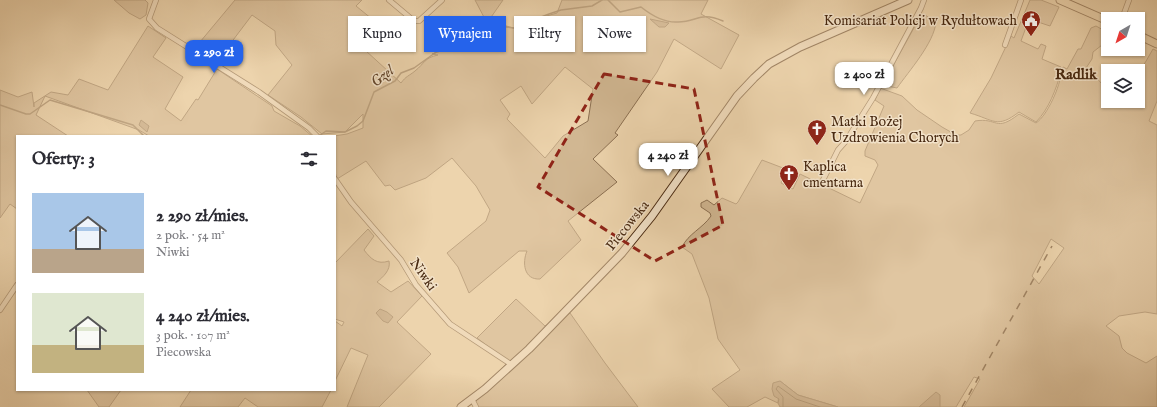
<!DOCTYPE html>
<html lang="pl">
<meta charset="utf-8">
<style>
:root{--surface:#fff;--page:#f2f2f3;--text:#2b2b33;--muted:#7c7c81;--accent:#2563eb}
body{margin:0;font-family:"IM FELL English",serif;background:var(--page);color:var(--text);height:100vh;display:flex;flex-direction:column;font-size:15px;white-space:nowrap}
*{box-sizing:border-box;margin:0}
p{font-size:13px;color:var(--muted)}
.icon{flex:none;width:22px;height:22px;fill:none;stroke:currentColor;stroke-width:2;stroke-linecap:round;stroke-linejoin:round}
.map{position:relative;flex:1;overflow:hidden}
.sheet{position:absolute;left:16px;top:135px;width:320px;height:256px;display:flex;flex-direction:column;background:var(--surface);border-radius:0px;box-shadow:0 1px 3px #0004}
.sheet>*{flex:none}
.guide{position:absolute;left:348px;top:16px;width:380px;height:36px;display:flex;gap:8px}
.needle{width:26px;rotate:219deg}
.controls{position:absolute;left:1101px;top:12px;display:grid;gap:8px}
.controls a{display:grid;place-items:center;width:44px;height:44px;border-radius:0px;background:var(--surface);box-shadow:0 1px 3px #0004;font-size:20px}
.price{position:absolute;translate:-50% -34px;padding:0 9px;border-radius:8px;background:#fff;color:#222;font-size:13px;line-height:26px;filter:drop-shadow(0 1px 2px #0008)}
.price::after{content:'';position:absolute;left:50%;top:24px;width:12px;height:9px;margin-left:-6px;background:inherit;clip-path:polygon(0 0,100% 0,50% 100%)}
.price.active{background:var(--accent);color:#fff}
ul{padding:0;list-style:none}
li{display:flex;align-items:center;gap:12px;height:100px;padding:0 16px}
li span{display:grid;place-items:center;flex:none;width:112px;height:80px;border-radius:0px;color:#555}
li>.icon{margin-inline-start:auto}
span .icon{width:48px;height:48px;fill:#fffc;stroke-width:1}
li b{font-size:17px}
h2{display:flex;justify-content:space-between;align-items:center;height:48px;padding:0 16px;font-size:17px}
.tag{padding:0 14px;border-radius:0px;background:var(--surface);box-shadow:0 1px 3px #0004;font-size:14px;line-height:36px}
.tag.active{background:var(--accent);color:#fff}
.map>svg:first-child{display:block}
</style>
<div class="map">
<svg width="1157" height="407" viewBox="0 0 1157 407">
<rect width="100%" height="100%" fill="#edd4ad"/>
<filter id="stains"><feTurbulence type="fractalNoise" baseFrequency=".005" numOctaves="4"/><feColorMatrix values="0 0 0 0 .2 0 0 0 0 .09 0 0 0 0 .02 0 0 0 .5 -.17"/></filter>
<radialGradient id="worn" r=".72"><stop offset=".6" stop-color="#630" stop-opacity="0"/><stop offset="1" stop-color="#630" stop-opacity=".3"/></radialGradient>
<path fill="#d1b792" stroke="#8c7052" fill-rule="evenodd" d="M114 0H145L148 3 146 15 140 19 129 13Z
M235 0H362L356 6 372 19 353 39 401 83C406 76 409 76 415 71 425 63 424 58 438 55L432 54C449 48 477 42 489 27L499 24 517 29 531 27 536 19 557 13 562 0H708L701 14 739 35 721 69 674 39 657 72 615 133 618 135 593 159 617 182 568 221 581 240 540 279C524 280 522 263 527 251H519L469 293 458 267 447 253 486 221 490 210 476 186 452 158 426 178 395 190 390 185 385 186 366 161 337 179 335 172 334 136 347 134 363 128V114L345 132 322 134 301 117 268 95 292 65 276 45 275 31 252 15 218 60 195 48ZM565 67 593 89 588 121 563 136 545 158 507 119 510 114 500 100 521 86 532 104Z
M475 0H503L487 23Z
M1030 0H1041L1059 7 1050 26 1029 19 1021 41 1038 49 1041 44 1046 46 1042 59 1061 67V70L1063 67 1067 69 1078 49H1081L1091 28 1096 26 1105 31 1102 45 1093 52 1092 59 1086 68 1087 71 1093 74 1102 84 1108 81V101H1138V75L1153 49 1157 51V101L1149 121 1157 125V314L1145 312 1119 316 1106 326 1119 336 1122 348 1127 353 1146 363 1157 356V407H964L980 379 974 377 956 407H838L798 395 780 381 778 403 765 397 747 407H729L712 389 740 370 718 339 709 298 692 254 682 247C688 234 703 228 711 216L710 213 701 207V203L707 200 714 205 722 198 736 204 738 202 762 160 783 168 786 173 781 183 793 189 800 174 860 203 878 165 875 160 865 156V151L884 106 875 100 880 88 902 96 917 110 942 127 956 135H961L969 130 975 121C998 117 995 133 1019 114L1036 123C1047 116 1061 85 1061 72 1056 89 1049 109 1036 122L1019 112C997 129 994 120 970 113L991 78 1011 36 1014 38ZM1051 239 1064 248 1039 284 1032 276Z
M925 15 936 22C934 43 909 71 897 88L887 86 885 82 889 73 920 17Z
M148 26 166 38 153 57 183 77 165 109 181 121 196 99 198 100 217 69 272 106 274 111 300 126 312 136H149L139 130 45 96 36 115 68 136H17V209L10 204 0 218V90L18 97 32 92 34 107V103L51 92 68 95 79 79 108 90Z
M368 229 374 236 364 250C371 259 377 265 389 261 391 270 383 277 377 282L391 292 408 281 422 296 397 322 431 354 379 407H347L368 355 351 348 335 381V321L342 326 344 322 335 319V263Z
M516 299 545 326 570 313 605 363 638 407H476L472 399 508 362 477 338Z
M87 390H121L109 407H99Z
M191 390H331L322 407H258L245 398 238 407H180Z"/>
<path fill="#b59a78" stroke="#896d4f" d="M650 19 669 23 665 27H659Z
M141 120 149 126 147 132 139 125Z
M380 309 387 312 393 317 388 323 383 321 376 313Z
M780 381 798 395 838 407H780L778 403 779 399 774 396 772 389 773 383Z
M936 392 940 395V407H919Z"/>
<g fill="none" stroke-linecap="round" stroke-linejoin="round">
<path stroke="#7e6244" stroke-width="1" d="M783 407V397L776 389 778 386 796 399 820 407"/>
<path stroke="#896d4f" stroke-width="1.5" d="M608 0 620 12 641 7C651 15 664 23 678 22 698 22 699 11 723 21
M0 105 26 114H30L50 100 133 125 144 136
M319 136 326 131 345 132 357 126 363 121 374 92 395 81 401 73 414 68 439 50 454 46 479 36 492 25 522 29 525 27H531L536 19 549 14 561 10 592 6 602 0"/>
<g stroke="#715438" stroke-width="6">
<path id="street" d="M156 0 149 19 157 28 259 92 309 128 317 136
M389 0 414 21H419L442 0
M1122 19 1129 0
M1005 45 1021 0
M335 179 351 202 401 260 416 285 450 324 512 365
M822 182 838 150 846 141 873 98 921 8 924 0
M0 310 17 285
M472 399 476 407"/>
</g>
<g stroke="#482911" stroke-width="9">
<path id="secondary" d="M461 407 485 389 529 349 622 253 652 216 737 96 754 78 769 64 800 47 908 0"/>
</g>
<g stroke="#482911" stroke-width="9">
<path id="primary" d="M1060 0 1108 21
M1138 35 1157 44"/>
</g>
<use href="#street" stroke="#f3e3ca" stroke-width="4.5"/>
<use href="#secondary" stroke="#f3e3ca" stroke-width="7"/>
<use href="#primary" stroke="#edd4ad" stroke-width="7"/>
<path stroke="#482911" stroke-width="1.5" stroke-dasharray="7 7" stroke-linecap="butt" d="M962 407 1052 246"/>
</g>
<path d="M0 0H1157V407H0ZM604 74 694 89 723 225 655 261 538 187Z" fill="#edd4ad" fill-opacity=".55" fill-rule="evenodd"/>
<path fill="none" stroke="#8f2418" stroke-width="3" stroke-dasharray="8 5" stroke-linejoin="round" d="M604 74 694 89 723 225 655 261 538 187Z"/>
<defs>
<g id="civic-pin" transform="scale(1)"><path d="M0 17L-7.5 6A9.5 9.5 0 1 1 7.5 6Z" fill="#8f2418" stroke="#f3e3ca"/><path d="M-.6-6.5H3V-4.5H.6V-3L4-1V1h2V6H-6V1h2V-1L-.6-3ZM-1.2 2.5V6h2.4V2.5Z" fill="#fff"/></g>
<g id="church-pin" transform="scale(1)"><path d="M0 17L-7.5 6A9.5 9.5 0 1 1 7.5 6Z" fill="#8f2418" stroke="#f3e3ca"/><path d="M-1.2-6h2.4v3.5h3.3v2.4h-3.3V6h-2.4V-.1h-3.3v-2.4h3.3Z" fill="#fff"/></g>
</defs>
<g fill-rule="evenodd">
<use href="#civic-pin" x="1031" y="20"/>
<use href="#church-pin" x="817" y="129"/>
<use href="#church-pin" x="789" y="174"/>
</g>
<g text-anchor="middle" stroke-width="3" stroke-linejoin="round" paint-order="stroke">
<g font-size="14" fill="#482911" stroke="#f3e3ca" text-anchor="start">
<text x="1017" y="25" text-anchor="end">Komisariat Policji w Rydułtowach</text>
<text x="831" y="126">Matki Bożej<tspan x="831" dy="16">Uzdrowienia Chorych</tspan></text>
<text x="803" y="171">Kaplica<tspan x="803" dy="16">cmentarna</tspan></text>
</g>
<g font-size="14" fill="#482911" stroke="#f3e3ca">
<text transform="translate(627 225) rotate(-51)" y="5">Piecowska</text>
<text transform="translate(424 274) rotate(55)" y="5">Niwki</text>
</g>
<g font-size="15" font-weight="bold" fill="#482911" stroke="#f3e3ca">
<text x="1076" y="79">Radlik</text>
</g>
<g font-size="15" font-style="italic" fill="#63452b" stroke="#f3e3ca">
<text transform="translate(382 76) rotate(-38)" y="5">Gzel</text>
</g>
</g>
<rect width="100%" height="100%" filter="url(#stains)"/>
<rect width="100%" height="100%" fill="url(#worn)"/>
</svg>
<div class="controls">
<a><svg class="needle" viewBox="-14 -14 28 28"><path d="M0-13l5 13h-10z" fill="#e53935"/><path d="M0 13l5-13h-10z" fill="#7c7c81"/></svg></a>
<a><svg class="icon" aria-label="layers" viewBox="0 0 24 24"><path d="M12 4l9 5-9 5-9-5zM3 14l9 5 9-5"/></svg></a>
</div>
<b class="price active" style="left:214px;top:74px">2 290 zł</b>
<b class="price" style="left:864px;top:96px">2 400 zł</b>
<b class="price" style="left:668px;top:177px">4 240 zł</b>
<div class="guide">
<a class="tag">Kupno</a>
<a class="tag active">Wynajem</a>
<a class="tag">Filtry</a>
<a class="tag">Nowe</a>
</div>
<section class="sheet">
<h2>Oferty: 3<svg class="icon" aria-label="filters" viewBox="0 0 24 24"><path d="M4 7h16M4 17h16"/><circle cx="9" cy="7" r="2"/><circle cx="15" cy="17" r="2"/></svg></h2>
<ul>
<li><span style="background:linear-gradient(#a9c7e8 70%,#b9a48a 0)"><svg class="icon" aria-label="home" viewBox="0 0 24 24"><path d="M3 11l9-7 9 7M6 9v11h12V9"/></svg></span><div><b>2 290 zł/mies.</b><p>2 pok. · 54 m²</p><p>Niwki</p></div></li>
<li><span style="background:linear-gradient(#dfe7d0 65%,#c2b280 0)"><svg class="icon" aria-label="home" viewBox="0 0 24 24"><path d="M3 11l9-7 9 7M6 9v11h12V9"/></svg></span><div><b>4 240 zł/mies.</b><p>3 pok. · 107 m²</p><p>Piecowska</p></div></li>
</ul>
</section>
</div>
